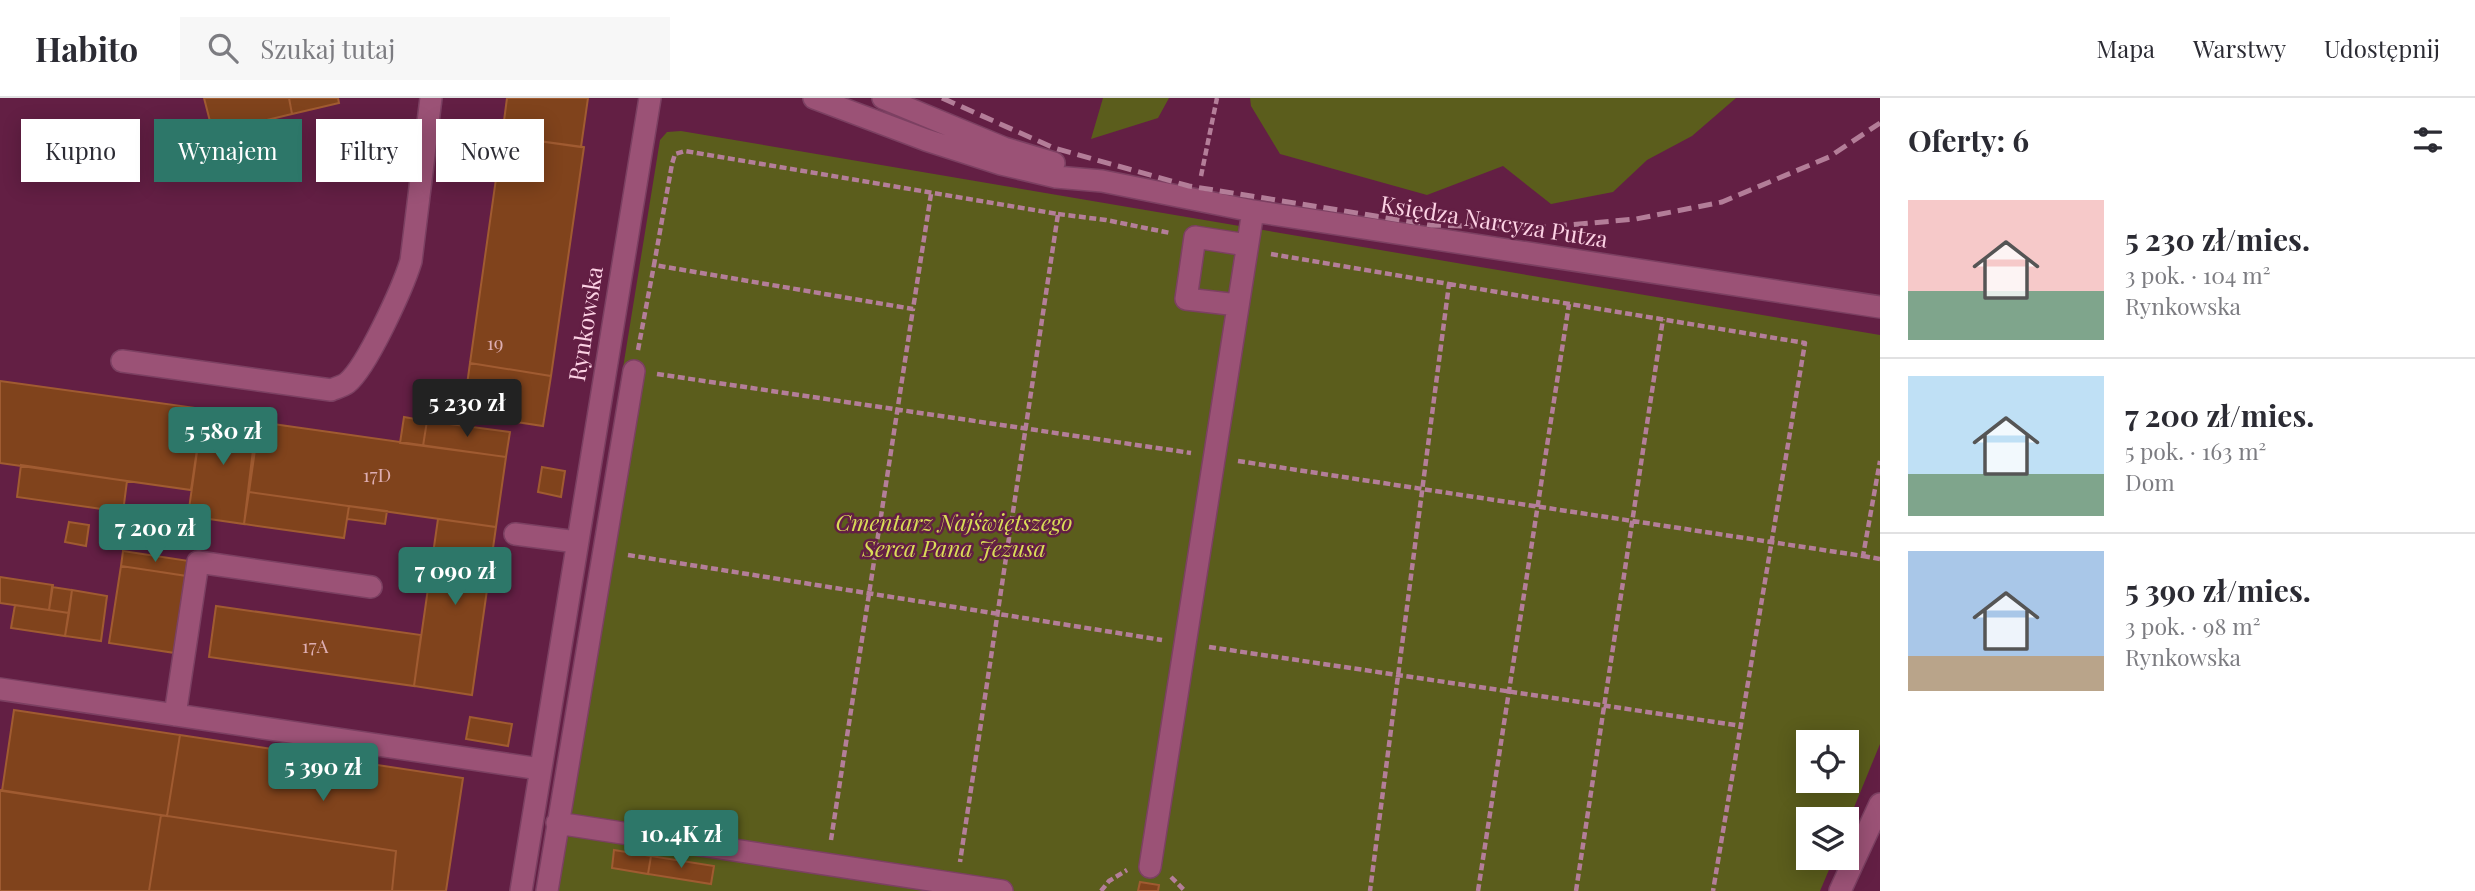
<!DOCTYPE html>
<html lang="pl">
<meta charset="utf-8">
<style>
:root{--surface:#fff;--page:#f7f7f7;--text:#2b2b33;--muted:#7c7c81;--line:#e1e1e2;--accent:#2d7769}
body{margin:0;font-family:"Playfair Display",serif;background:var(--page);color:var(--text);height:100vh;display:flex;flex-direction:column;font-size:26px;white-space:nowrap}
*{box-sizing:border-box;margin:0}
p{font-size:23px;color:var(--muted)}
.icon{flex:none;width:38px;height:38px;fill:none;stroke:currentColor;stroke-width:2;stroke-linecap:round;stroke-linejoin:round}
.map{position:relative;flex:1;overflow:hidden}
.sheet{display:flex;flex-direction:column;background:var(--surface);width:595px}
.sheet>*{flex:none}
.top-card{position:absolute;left:21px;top:21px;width:665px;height:63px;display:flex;gap:14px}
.tools{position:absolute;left:1796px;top:632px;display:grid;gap:14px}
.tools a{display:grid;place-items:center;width:63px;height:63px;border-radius:0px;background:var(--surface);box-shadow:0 4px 18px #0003;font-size:35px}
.price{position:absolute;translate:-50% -60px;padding:0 16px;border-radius:7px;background:var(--accent);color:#fff;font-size:23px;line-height:46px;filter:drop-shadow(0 2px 4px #0008)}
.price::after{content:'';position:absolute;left:50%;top:42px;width:21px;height:16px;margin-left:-10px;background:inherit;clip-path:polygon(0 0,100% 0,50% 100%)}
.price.on{background:#222;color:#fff}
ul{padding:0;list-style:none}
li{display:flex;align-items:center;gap:21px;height:175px;padding:0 28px}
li+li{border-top:2px solid var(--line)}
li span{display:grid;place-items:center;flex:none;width:196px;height:140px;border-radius:0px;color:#555}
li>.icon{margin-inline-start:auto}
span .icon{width:84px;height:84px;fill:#fffc;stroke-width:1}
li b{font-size:30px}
h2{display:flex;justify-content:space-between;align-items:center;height:84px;padding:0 28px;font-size:30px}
.pill{padding:0 24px;border-radius:0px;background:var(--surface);box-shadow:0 4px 18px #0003;font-size:24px;line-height:63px}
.pill.on{background:var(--accent);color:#fff}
header{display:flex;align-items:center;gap:42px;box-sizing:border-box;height:98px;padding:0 35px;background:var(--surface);border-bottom:2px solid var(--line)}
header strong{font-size:33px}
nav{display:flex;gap:38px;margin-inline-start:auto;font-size:24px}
.search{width:490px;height:63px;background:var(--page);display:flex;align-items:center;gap:18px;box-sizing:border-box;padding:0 24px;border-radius:0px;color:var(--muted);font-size:26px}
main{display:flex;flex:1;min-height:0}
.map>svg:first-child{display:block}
</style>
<header>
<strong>Habito</strong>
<div class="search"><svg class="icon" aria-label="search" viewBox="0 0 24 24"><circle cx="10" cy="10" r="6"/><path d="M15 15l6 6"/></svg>Szukaj tutaj</div>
<nav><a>Mapa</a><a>Warstwy</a><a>Udostępnij</a></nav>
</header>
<main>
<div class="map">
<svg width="1880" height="793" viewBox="0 0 1880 793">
<rect width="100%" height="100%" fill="#631f44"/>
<path fill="#5b5d1c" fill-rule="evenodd" d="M1103 0H1169L1158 20 1091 41Z
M1250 0H1736L1692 38 1647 62 1613 94 1551 106 1503 68 1427 97 1280 56 1251 8Z
M681 33 1880 237V646L1846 729V721H1808V760H1834L1820 793H538L660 42 667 34ZM1808 644H1846V682H1808Z"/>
<path fill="#80431c" stroke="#a05b31" stroke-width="2" d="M204 0H289L292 16 213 35Z
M289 0H338L339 5 292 16Z
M507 0H588L581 49 502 38Z
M502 38 584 49 551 278 470 265Z
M470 265 551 278 543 328 463 316Z
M0 283 203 311 191 392 0 365Z
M203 311 257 319 244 426 188 418Z
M404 319 427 323 423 348 400 345Z
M427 323 510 334 506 359 423 348Z
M259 324 506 359 496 429 249 394Z
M21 367 127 383 123 414 17 399Z
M542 369 565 373 561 399 538 394Z
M249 394 349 408 344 440 244 426Z
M349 408 387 413 385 426 347 421Z
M438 421 496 429 472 597 414 588Z
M69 424 89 427 86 448 65 444Z
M123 453 189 463 187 478 121 468Z
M121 468 187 478 175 555 109 545Z
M0 479 53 487 49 512 0 505Z
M52 489 72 492 69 515 49 512Z
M72 492 107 498 101 543 65 538Z
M15 507 69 515 65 538 11 530Z
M216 508 421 537 414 588 209 559Z
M14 612 180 637 167 718 2 693Z
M470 619 512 626 508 648 466 641Z
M180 637 463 680 446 793H392L396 753 167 718Z
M0 692 161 717 149 793H0Z
M161 717 396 753 392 793H149Z
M614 752 651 758 648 776 612 770Z
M651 758 714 768 711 786 648 776Z
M1140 784 1159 787 1158 793H1138Z"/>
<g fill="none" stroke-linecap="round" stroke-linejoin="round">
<g stroke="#7c4062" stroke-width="24">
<path id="minor" d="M814 0 926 42 1001 66 1056 79 1102 83 1253 113 1880 209
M883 0 1004 50 1054 65
M1238 207 1186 201 1195 139 1247 147
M122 263 331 292C336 290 343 288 347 285 367 269 403 189 411 163L431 0
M515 436 577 444
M0 591 540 671
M175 617 198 464 371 489
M557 725 1002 793
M1150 769 1253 113
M521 793 650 0
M547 793 634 273
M1840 793 1880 706"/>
</g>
<path stroke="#b47e99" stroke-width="4.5" stroke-dasharray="7 3.5" stroke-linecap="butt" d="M1201 78 1217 0
M931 96 913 211 654 167 672 66 675 56 685 53 1058 116 960 764
M1058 116 1106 122 1170 135
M1271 156 1449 186 1370 793
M1449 186 1805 245 1713 793
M638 252 654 167
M657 276 1191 355
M1238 363 1863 458 1880 363
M628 457 1162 542
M1863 458 1880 461
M1209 549 1742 628
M831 742 913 211
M1171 779 1185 793
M1101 793 1109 783 1127 772
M1478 793 1569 206
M1576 793 1663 221"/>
<use href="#minor" stroke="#9b5276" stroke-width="21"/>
<path stroke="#b37d98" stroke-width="5" stroke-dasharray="14 7" stroke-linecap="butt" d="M942 0 1054 50 1189 88 1432 127 1534 130 1636 121 1722 104 1829 59 1880 25"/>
</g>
<g text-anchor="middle" stroke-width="5" stroke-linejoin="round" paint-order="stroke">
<g font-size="19" fill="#ddaeb2">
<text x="495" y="252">19</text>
<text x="377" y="384">17D</text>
<text x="315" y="555">17A</text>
</g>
<g font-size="23" fill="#fcd2e4" stroke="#631f44">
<text transform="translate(1494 124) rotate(9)" y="8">Księdza Narcyza Putza</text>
<text transform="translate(586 226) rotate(-81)" y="8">Rynkowska</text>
</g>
<g font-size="23" font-style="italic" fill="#d9dc57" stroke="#631f44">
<text x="954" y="433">Cmentarz Najświętszego<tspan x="954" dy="26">Serca Pana Jezusa</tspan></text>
</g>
</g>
</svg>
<div class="tools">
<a><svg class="icon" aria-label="locate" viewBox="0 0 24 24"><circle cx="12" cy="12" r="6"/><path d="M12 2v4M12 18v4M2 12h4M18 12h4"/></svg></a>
<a><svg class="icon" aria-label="layers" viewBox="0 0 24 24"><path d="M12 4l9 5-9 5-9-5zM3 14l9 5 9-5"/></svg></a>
</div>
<b class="price on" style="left:467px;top:341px">5 230 zł</b>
<b class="price" style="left:223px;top:369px">5 580 zł</b>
<b class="price" style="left:155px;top:466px">7 200 zł</b>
<b class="price" style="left:455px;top:509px">7 090 zł</b>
<b class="price" style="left:323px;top:705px">5 390 zł</b>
<b class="price" style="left:681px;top:772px">10.4K zł</b>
<div class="top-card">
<a class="pill">Kupno</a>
<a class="pill on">Wynajem</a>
<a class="pill">Filtry</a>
<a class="pill">Nowe</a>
</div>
</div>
<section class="sheet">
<h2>Oferty: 6<svg class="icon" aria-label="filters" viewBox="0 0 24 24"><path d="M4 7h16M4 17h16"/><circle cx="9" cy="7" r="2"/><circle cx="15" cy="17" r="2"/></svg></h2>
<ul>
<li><span style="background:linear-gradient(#f6c9c9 65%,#7fa58c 0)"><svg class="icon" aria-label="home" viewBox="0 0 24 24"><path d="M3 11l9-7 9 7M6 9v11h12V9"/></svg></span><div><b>5 230 zł/mies.</b><p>3 pok. · 104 m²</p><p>Rynkowska</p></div></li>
<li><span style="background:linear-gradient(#bfe0f5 70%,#7fa58c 0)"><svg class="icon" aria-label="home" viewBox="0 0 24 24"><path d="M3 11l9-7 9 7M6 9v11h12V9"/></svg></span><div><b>7 200 zł/mies.</b><p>5 pok. · 163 m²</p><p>Dom</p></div></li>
<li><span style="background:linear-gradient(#a9c7e8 75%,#b9a48a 0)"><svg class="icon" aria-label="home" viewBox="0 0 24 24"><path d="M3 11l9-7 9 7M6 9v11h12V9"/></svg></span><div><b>5 390 zł/mies.</b><p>3 pok. · 98 m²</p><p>Rynkowska</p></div></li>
</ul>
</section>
</main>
